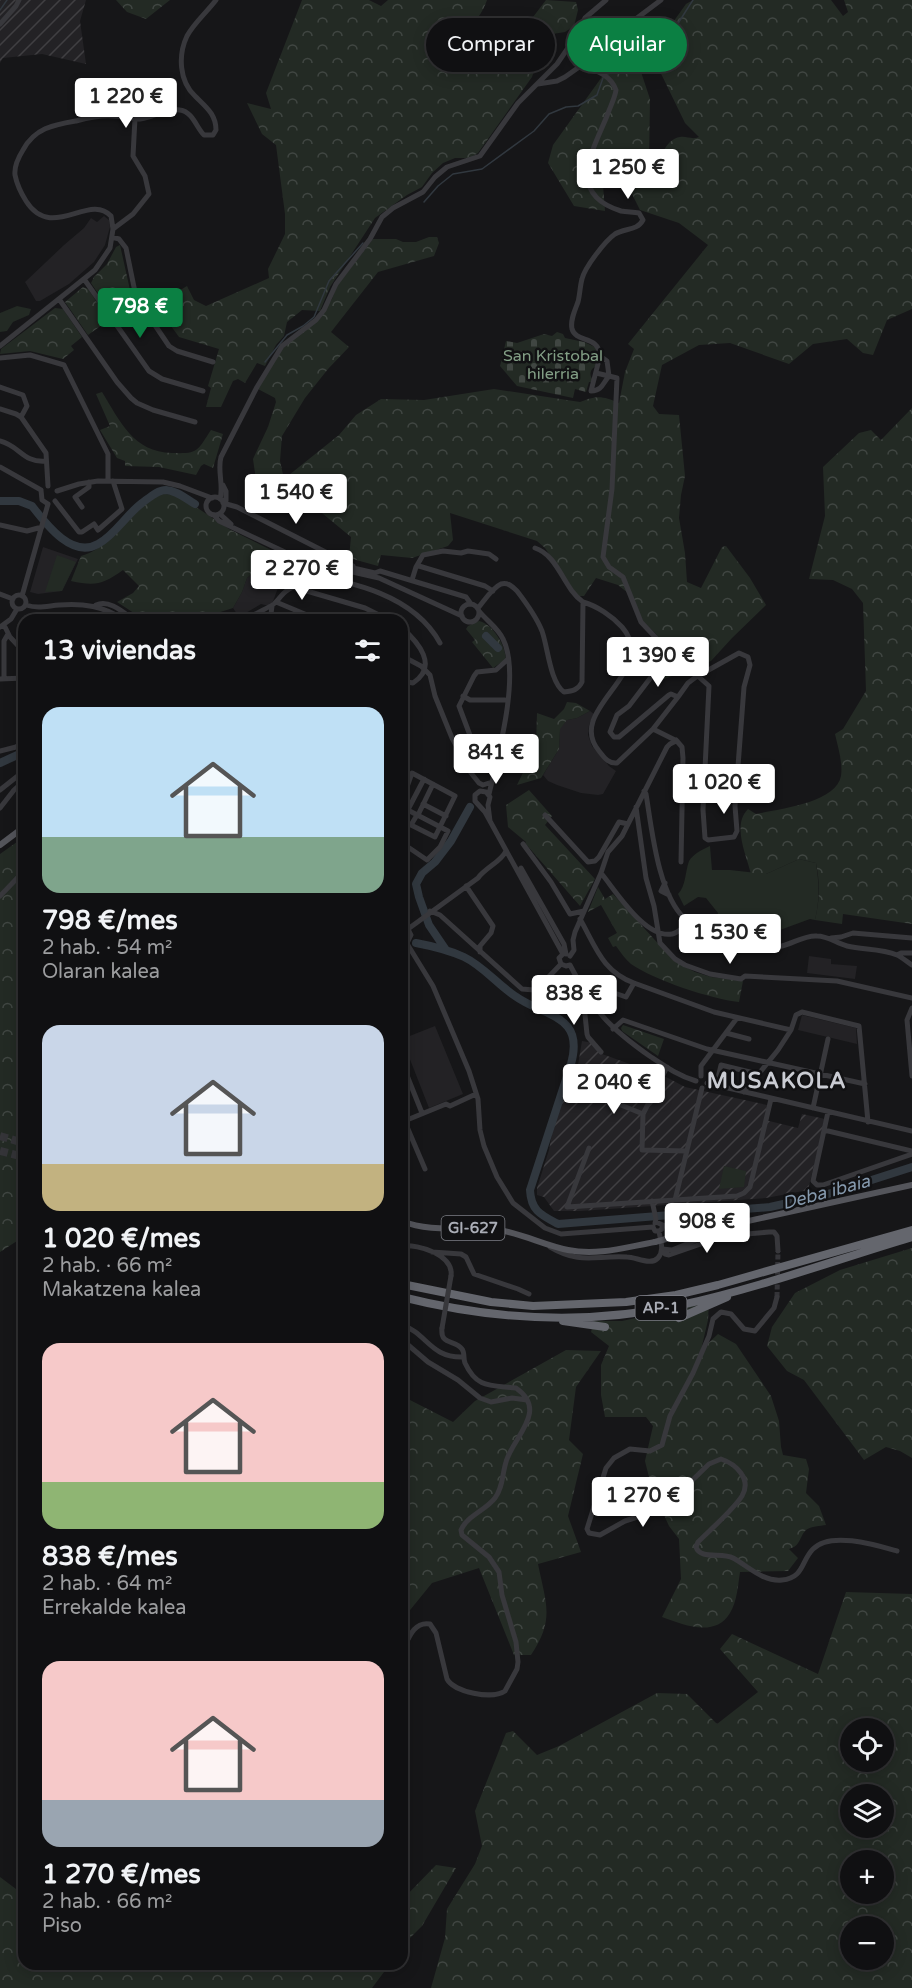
<!DOCTYPE html>
<html lang="es">
<meta charset="utf-8">
<style>
:root{--surface:#101012;--page:#19191b;--text:#f1f3f6;--muted:#9c9d9f;--line:#303032;--accent:#0b8043}
body{margin:0;font-family:"Varela Round",sans-serif;background:var(--page);color:var(--text);height:100vh;display:flex;flex-direction:column;font-size:22px;white-space:nowrap}
*{box-sizing:border-box;margin:0}
p{font-size:20px;color:var(--muted)}
.icon{flex:none;width:33px;height:33px;fill:none;stroke:currentColor;stroke-width:2;stroke-linecap:round;stroke-linejoin:round}
.map{position:relative;flex:1;overflow:hidden}
.details{position:absolute;left:18px;top:614px;width:390px;height:1356px;display:flex;flex-direction:column;background:var(--surface);border-radius:18px;box-shadow:0 3px 15px #0003,0 0 0 2px var(--line)}
.details>*{flex:none}
.top-card{position:absolute;left:426px;top:18px;width:396px;height:54px;display:flex;gap:12px}
.fabs{position:absolute;left:840px;top:1718px;display:grid;gap:12px}
.fabs a{display:grid;place-items:center;width:54px;height:54px;border-radius:50%;background:var(--surface);box-shadow:0 3px 15px #0003,0 0 0 2px var(--line);font-size:30px}
.price{position:absolute;translate:-50% -51px;padding:0 14px;border-radius:6px;background:#fff;color:#222;font-size:20px;line-height:39px;filter:drop-shadow(0 2px 3px #0008)}
.price::after{content:'';position:absolute;left:50%;top:36px;width:18px;height:14px;margin-left:-9px;background:inherit;clip-path:polygon(0 0,100% 0,50% 100%)}
.price.selected{background:var(--accent);color:#fff}
ul{padding:0;list-style:none}
li{display:grid;align-content:center;gap:12px;height:318px;padding:0 24px}
li span{display:grid;place-items:center;height:186px;border-radius:18px;color:#555}
li>.icon{margin-inline-start:auto}
span .icon{width:108px;height:108px;fill:#fffc;stroke-width:1}
li b{font-size:26px}
h2{display:flex;justify-content:space-between;align-items:center;height:72px;padding:0 24px;font-size:26px}
.tag{padding:0 21px;border-radius:27px;background:var(--surface);box-shadow:0 3px 15px #0003,0 0 0 2px var(--line);font-size:21px;line-height:54px}
.tag.selected{background:var(--accent);color:#fff}
.map>svg:first-child{display:block}
</style>
<div class="map">
<svg width="912" height="1988" viewBox="0 0 912 1988">
<defs>
<pattern id="industrial-furrows" width="10" height="10" patternUnits="userSpaceOnUse" patternTransform="scale(1.5)"><rect width="10" height="10" fill="#232225"/><path d="M-1 1l2-2M0 10L10 0M9 11l2-2" fill="none" stroke="#403f42"/></pattern>
<pattern id="forest-crowns" width="20" height="18" patternUnits="userSpaceOnUse" patternTransform="scale(1.5)"><rect width="20" height="18" fill="#232a24"/><path d="M2 6a3 3 0 1 1 6 0M12 15a3 3 0 1 1 6 0" fill="none" stroke="#404642"/></pattern>
<pattern id="cemetery-stones" width="16" height="16" patternUnits="userSpaceOnUse" patternTransform="scale(1.5)"><rect width="16" height="16" fill="#232a24"/><path d="M2 7V4a2 2 0 0 1 4 0v3zM10 15v-3a2 2 0 0 1 4 0v3z" fill="#404642"/></pattern>
</defs>
<rect width="100%" height="100%" fill="#161618"/>
<path fill="#232225" d="M104 216 109 220 110 227 105 245 94 262 69 284 40 301H36L25 282 64 245 84 228 91 218 97 222Z
M43 547 78 559 62 591 38 594 30 592Z
M256 570 281 580 272 604 269 606 261 604 239 617 233 608 242 592 247 578Z
M590 711 594 714 589 725 588 735 592 746 609 766 616 771 603 794 598 795 581 793 557 785 548 781 543 775 559 749 560 728 567 720 577 718Z
M809 956 831 959V964L857 966 855 979 807 973Z
M802 1015 856 1028 857 1044 798 1030Z
M435 1026 463 1094 429 1108 402 1039Z"/>
<path fill="url(#industrial-furrows)" d="M0 0H86L80 21 86 64 42 54 3 58 0 63Z
M582 1041 593 1043 602 1054 666 1077 685 1087 767 1105 765 1120 798 1128 802 1114 825 1119 808 1190 766 1198 580 1211H554L544 1197 537 1195V1188L549 1150 554 1123 562 1098 567 1092 578 1065Z"/>
<path fill="#232a24" d="M17 306 31 309 29 315 13 322 7 331 0 332V313Z
M57 555 76 562 62 591 45 592Z
M710 846 712 870H730L766 874 799 859 816 863C819 882 820 900 815 920L810 919 780 930 770 929 755 934V929L746 930 745 927 735 928 717 916 718 913 706 898 698 897 684 906 678 894C686 886 685 872 689 861 693 854 703 849 710 846Z
M724 1166 746 1171 744 1187 719 1189Z"/>
<path fill="url(#forest-crowns)" fill-rule="evenodd" d="M116 0H170L146 19 127 12Z
M302 0H369L381 6 388 0H487C480 21 464 31 457 50L483 56 499 40 511 46 546 0 576 2 578 10 574 26 565 32 546 35 539 49 533 53 534 71 532 77 478 153 470 158H455L443 163 432 173 422 187 407 195 375 218 330 287 320 311 302 310 287 322 284 336 276 345 265 366 257 363 245 383 238 379 233 381 221 407H206L211 388 208 386 219 349 179 337 171 326 172 295 187 286 194 300 206 306 269 278 268 269 285 234V214L276 145 262 134 247 103 271 109 266 93Z
M693 0H831L843 16 848 12 844 0H912V309L887 320 873 355 863 353 847 339 813 344 789 364 730 343 699 345 662 365 653 406 659 414 679 415 685 476 681 495 679 518 685 553 687 582 701 588 722 547 726 546 750 578 766 605 732 638 711 661 659 681 664 662 661 642 656 634 643 621 633 597 618 585 596 578 584 596H578L545 548 537 541 450 513 453 540 448 546 412 558 381 555 378 566 349 558 351 537 311 504 281 501 256 480 253 459 268 427 276 402 275 398 258 389 278 354 288 342 320 317 332 299 337 286 373 239H396L403 242H416L429 237H437L439 243 434 256 378 272 331 332 349 347 328 369 305 398 282 436 280 461 284 479 339 435 356 415 381 399 424 400 494 389 580 402C597 395 603 396 619 403L625 372 634 349 628 344 708 245 679 223 640 210 620 170 613 167 603 185 605 211 574 206 548 163 553 145 609 67 624 65 639 66 650 99 649 165 656 167C661 157 666 139 680 137 687 136 692 140 699 137L685 123 651 53 686 4Z
M120 245 130 290 135 301 114 317 91 283 94 277 107 264 116 247Z
M83 287 88 289 109 320 88 335 65 302Z
M55 308 63 309 82 337 71 346 74 350 63 359 30 351 0 354 1 349Z
M102 392C120 421 133 452 172 453 199 454 197 451 211 430L223 434 213 468 204 464 201 466 196 475 159 467 125 466V461L117 458 100 430 110 426 96 394Z
M912 408V924L843 914 842 924 815 920C820 900 820 882 816 863L799 859 766 874H751C746 854 732 825 748 809L756 814C779 809 836 803 841 776 843 763 838 747 835 734L843 729 866 691 863 603 852 589 833 580 809 579 825 516 823 467 859 433 871 430 881 440Z
M164 494 178 495 229 529 271 550 256 570 247 578 242 592 233 608 211 615 194 617V619H143L117 602 133 593 139 586 123 570C102 585 95 586 71 581L81 556C116 547 129 504 164 494Z
M479 621C493 624 505 645 506 659L493 668 472 642 475 640 466 629 468 626Z
M567 702 576 703 590 711 577 718 567 720 560 729 559 749 541 778 517 785 536 746 537 713 554 719 564 709Z
M529 790 552 816 545 825 595 879 580 906 525 843 526 842 508 827 506 805Z
M24 837V1247L17 1241 0 1252V854Z
M598 887 605 899 613 894 674 961 695 972 711 977 743 981 739 1002C711 999 654 980 631 964 625 959 621 953 616 946L613 947 608 938 617 933 601 905 588 912Z
M623 1025 664 1039 658 1056 622 1031 621 1028Z
M912 1248V1458L900 1451 886 1447 864 1460 804 1380 787 1371 767 1346 772 1327 795 1293 840 1270Z
M709 1302 708 1320 701 1350 718 1334 736 1344 771 1396 779 1421 781 1447 783 1455 806 1459 809 1469 806 1493 819 1506 826 1525C820 1526 811 1526 806 1530 799 1537 801 1546 789 1549L798 1558 788 1571 740 1572C738 1585 737 1602 730 1613 715 1638 684 1625 662 1617L681 1579 679 1539 669 1526 652 1489 645 1461 653 1426 646 1417H605L601 1395V1365L609 1346 591 1332 594 1321H622Z
M566 1350 601 1351 576 1387 569 1440 583 1454 568 1516 581 1552 538 1564C546 1604 555 1619 531 1655H514L479 1568 432 1583 402 1620V1390L408 1399 453 1422 475 1401Z
M846 1592 912 1594V1988H431L445 1938 447 1909 475 1864 482 1846 475 1811 506 1733 513 1731 537 1755 559 1746 657 1693 687 1694 717 1724 758 1692 720 1649 732 1634 818 1674ZM850 1728H884V1761H850ZM850 1794H884V1827H850ZM850 1860H884V1893H850ZM850 1926H884V1959H850Z
M436 1865 456 1868 422 1926 402 1946V1900Z
M0 1877 24 1895V1964H390L372 1988H0Z"/>
<path fill="url(#cemetery-stones)" d="M557 332 563 334 565 338 584 342 597 348 593 363 596 364C595 368 593 367 591 371 589 376 593 378 591 382H589L586 392 575 389 573 398 517 386 500 366 506 341 517 343 544 334 552 336Z"/>
<g fill="none" stroke-linecap="round" stroke-linejoin="round">
<path stroke="#31383f" stroke-width="1.5" d="M0 10 7 0
M607 74C616 71 627 73 636 70 658 61 680 19 693 0
M424 202 438 186 453 174 482 169 534 131 549 114 566 107 578 106 597 95 603 78
M265 362 287 335 303 326 314 317 329 281 363 243"/>
<path stroke="#31383f" stroke-width="8" d="M0 501H19L32 506C46 524 72 559 98 544 115 535 126 515 142 503 149 498 157 490 166 490 178 491 186 499 195 504
M486 636 498 648
M0 763 24 752
M416 943C432 946 449 950 464 957 483 966 497 984 515 996 544 1017 585 1014 571 1064L530 1190C531 1211 541 1215 558 1224L770 1207 828 1194 912 1167
M446 950 429 925 419 897 416 884 422 873 435 862 451 841 470 807"/>
<path stroke="#343438" stroke-width="5" stroke-dasharray="5 2.5" stroke-linecap="butt" d="M777 1297 778 1251"/>
<path stroke="#343438" stroke-width="8" stroke-dasharray="8 4" stroke-linecap="butt" d="M0 1136 24 1143
M0 1151 24 1157"/>
<path stroke="#38383c" stroke-width="5" d="M0 24 16 6 19 0
M582 65C595 70 611 75 616 90 615 98 610 107 607 116 592 152 566 194 621 211 627 212 633 212 639 213L643 220C637 231 625 228 615 234 605 241 585 267 582 279 580 286 580 294 578 302 575 310 570 320 572 329 576 343 599 335 600 356
M538 84 557 81 565 77 582 65 597 48 661 0
M113 229 133 214 149 194 145 176 133 156 135 118
M112 237 119 239 126 248 136 297 169 346 177 351 213 362
M84 279 149 371 162 379 203 391
M59 299 117 382 131 398 137 403 153 410 195 422
M0 346 95 270 110 248 113 229 111 216C89 192 52 242 26 201 21 193 17 185 15 175 14 166 18 158 23 150 35 128 53 125 76 121 88 118 100 115 112 116 121 116 131 119 140 119 153 118 166 107 180 110 193 112 196 127 204 135H213L216 130C216 114 206 107 195 96 179 81 178 55 187 36 194 23 207 12 216 0
M0 358 30 355 64 365 108 454V481
M596 373 609 376C602 384 603 390 591 391L600 356 607 361 609 376 617 378 612 489 603 557 609 567 623 577 641 622 656 638 660 658 658 668 629 706 617 715 610 732 614 737H619L669 695 671 694 678 697 653 729
M0 387 23 395 27 406 21 417
M0 409 16 414 21 417 46 453 48 486
M0 441C20 446 23 463 46 461
M0 467 41 490
M41 490 42 500 48 504
M57 491 79 484 98 481 163 482 180 486 212 498
M206 506a9 9 0 1 1 18 0a9 9 0 1 1-18 0Z
M220 499C224 485 217 471 221 457L257 387 282 346 316 320 324 310 336 284 370 239 382 217 393 208 423 192 435 177 447 167 480 156 518 103 557 64 570 45 585 18 606 0
M55 501 79 532H82L94 524 98 530 122 509 113 481
M223 502 226 501V491L223 485
M223 503 237 507 353 566
M82 507 75 497 89 487V482
M220 514 231 524
M214 515 219 521 304 561 379 578 462 616
M0 525 27 531 42 527
M535 548C559 556 563 588 583 602
M340 565 375 573
M416 567 423 555 443 551 461 553 468 551 489 554 496 559
M375 573 380 571 466 597 471 604
M412 580 416 567 419 566 485 586 493 591
M293 587 365 608 389 620
M0 594 13 599
M12 602a7 7 0 1 1 14 0a7 7 0 1 1-14 0Z
M22 596 48 504
M276 602 319 620
M461 613a9 9 0 1 1 18 0a9 9 0 1 1-18 0Z
M26 605C38 609 47 606 59 605 83 603 104 606 124 620
M96 605C109 599 123 612 134 620
M272 606 271 614 276 620
M478 608C484 601 492 588 501 584 508 582 513 587 517 591 527 604 536 616 542 631 548 648 550 682 564 692 573 691 578 690 582 682L583 602C597 606 612 616 622 627 661 672 564 709 599 751 604 757 608 764 617 763L653 729 677 741
M479 611C487 621 498 628 503 639 521 674 498 756 489 794
M244 620C249 617 274 605 275 603 283 595 282 592 293 587L296 579 302 574C351 581 414 595 440 643
M4 625 10 637 24 652
M0 627 11 619 17 609
M402 628C418 642 439 666 413 683L402 681
M402 656 421 666 430 675 435 696 452 738 471 773 479 783 483 785 489 783
M0 679 24 678
M4 679V641L8 634
M463 696 470 700H505
M678 697 688 683 696 677 739 653 748 657 750 665 744 687 735 806 737 831 734 837 708 840 705 838 703 810 709 686 699 677
M402 707 405 708
M676 740 682 747 683 758 681 862
M0 751 16 747 24 741
M493 762 479 755 471 738 459 706 474 676 477 672 496 670 507 660
M0 790 24 771
M644 791 646 794C652 830 658 894 685 919
M402 801 412 773 455 796 435 837 411 825 417 815
M423 804 446 816
M402 807 448 831 440 847 427 860 402 843
M636 807 646 878 654 906 660 943 675 959 685 965 710 974 741 979 745 976 837 981 912 998
M0 808 14 790 24 781
M418 815 433 784
M545 815 588 862 595 861 599 857 619 822 628 824
M402 821 424 779
M490 821 488 805 490 797 486 792 480 791 475 795V801L485 812 563 954
M523 844 551 882 570 914 584 911
M521 868 564 944 566 954
M601 873C616 891 645 939 672 934 677 933 681 929 685 927
M665 883 661 891 669 895
M466 886 493 926 491 933 480 946V952
M0 896 24 871
M430 911 440 915 522 989 534 990 538 988 561 964
M580 919C596 947 602 971 634 983L714 1012 791 1030 796 1015 802 1012 859 1026 868 1122
M691 925 689 927H685L684 921 689 919 691 925C721 941 748 954 782 946 794 943 805 935 817 936 828 936 836 943 847 946 863 950 881 948 897 955 902 957 907 962 912 965
M402 928 408 929 411 935 408 941 402 942
M408 929 478 878C486 867 501 862 506 851
M831 938 841 937 853 933 912 938
M406 942 433 986 469 1071 478 1099 480 1130 484 1146 497 1177 513 1203 545 1228 561 1234 653 1227 655 1231H659
M563 954 559 958 561 964 566 966 570 965
M897 955 901 953H912
M570 956 574 950 573 940 575 932 601 873 608 852 622 836 667 747 670 744 676 741
M570 965C594 1011 608 1027 651 1057 666 1067 679 1076 696 1081
M603 989 626 997 634 983
M585 993 583 996 587 1034 588 1037 601 1052
M912 1008 907 1020 912 1076
M613 1029 623 1020 707 1049 865 1084
M726 1033 749 1039
M402 1063 422 1113
M667 1067 643 1114 642 1150 687 1151
M701 1076V1066L737 1018
M718 1078 721 1065 758 1074
M707 1083 912 1131
M744 1092 778 1050 791 1030
M571 1093 616 1103 643 1114
M813 1108 828 1039
M828 1112 813 1181 817 1185H823L912 1154
M402 1115 425 1169
M402 1122 446 1104 450 1106 476 1094
M824 1130 912 1151
M589 1148 567 1207 737 1196 744 1193 750 1187 771 1099
M675 1200 702 1088
M652 1201 656 1219 655 1223
M656 1222 665 1226 726 1224
M402 1246C419 1244 454 1255 451 1276
M550 1247C581 1265 595 1255 627 1257 636 1257 651 1266 658 1258 665 1250 660 1240 659 1231L662 1229V1225
M662 1249 665 1254 669 1255 724 1236 769 1232H774L777 1236 778 1251
M662 1249 672 1250 728 1227
M432 1252 461 1254 466 1257 474 1274 518 1289 529 1294
M777 1297 774 1308 755 1331 744 1329 731 1314 721 1312 713 1319 709 1336 693 1373 670 1416 662 1445 650 1451 630 1449 614 1458 606 1468 587 1529 589 1533 600 1535 625 1521 659 1510 674 1498 709 1464 721 1459C736 1464 752 1479 742 1496 733 1510 711 1529 698 1542L696 1547C700 1560 722 1552 733 1558 748 1566 763 1582 782 1580 804 1578 801 1561 813 1549 830 1531 876 1545 897 1551
M402 1325C427 1333 430 1358 463 1357
M402 1344H407L428 1362 458 1380 480 1398 491 1402 512 1398 527 1400
M402 1652C408 1640 413 1621 430 1624L436 1633 447 1679C454 1692 492 1700 505 1691L517 1669 518 1662 516 1642 502 1595 499 1572 489 1557 462 1535 461 1530C467 1516 486 1510 495 1498 503 1487 502 1475 506 1462 513 1437 549 1411 516 1388 491 1385 477 1389 465 1363 463 1358 465 1353 462 1349 455 1339 440 1346 442 1328"/>
<path stroke="#54555b" stroke-width="6" d="M0 845 24 827
M402 1221C431 1233 463 1226 493 1229 519 1232 543 1245 568 1250 598 1256 626 1247 655 1242
M666 1239 912 1185"/>
<path stroke="#64666d" stroke-width="8" d="M402 1284 491 1302 533 1306 626 1302 676 1295 718 1285 912 1230
M402 1297C493 1320 589 1325 681 1305 759 1288 835 1260 912 1237
M679 1318 727 1297
M563 1321 605 1327"/>
<path stroke="#38383c" stroke-width="5" d="M442 1328 451 1276"/>
<path stroke="#54555b" stroke-width="6" d="M655 1242 666 1239"/>
</g>
<g text-anchor="middle" stroke-width="5" stroke-linejoin="round" paint-order="stroke">
<g fill="#111113" stroke="#7c7e85" stroke-width="1.5">
<rect x="441.5" y="1216" width="63" height="24" rx="4.5"/>
<rect x="635.5" y="1296" width="51" height="24" rx="4.5"/>
</g>
<g font-size="15" font-weight="bold" fill="#aaadb6">
<text x="473" y="1233">GI-627</text>
<text x="661" y="1313">AP-1</text>
</g>
<g font-size="16" fill="#839f86" stroke="#111113">
<text x="553" y="361">San Kristobal<tspan x="553" dy="18">hilerria</tspan></text>
</g>
<g font-size="18" font-style="italic" fill="#8599ad" stroke="#111113">
<text transform="translate(826 1192) rotate(-15)" y="6">Deba ibaia</text>
</g>
<g font-size="22" font-weight="bold" letter-spacing="1.5" fill="#caccd3" stroke="#111113">
<text x="777" y="1088">MUSAKOLA</text>
</g>
</g>
</svg>
<div class="fabs">
<a><svg class="icon" aria-label="locate" viewBox="0 0 24 24"><circle cx="12" cy="12" r="6"/><path d="M12 2v4M12 18v4M2 12h4M18 12h4"/></svg></a>
<a><svg class="icon" aria-label="layers" viewBox="0 0 24 24"><path d="M12 4l9 5-9 5-9-5zM3 14l9 5 9-5"/></svg></a>
<a>+</a>
<a>−</a>
</div>
<b class="price" style="left:126px;top:129px">1 220 €</b>
<b class="price" style="left:628px;top:200px">1 250 €</b>
<b class="price selected" style="left:140px;top:339px">798 €</b>
<b class="price" style="left:296px;top:525px">1 540 €</b>
<b class="price" style="left:302px;top:601px">2 270 €</b>
<b class="price" style="left:658px;top:688px">1 390 €</b>
<b class="price" style="left:496px;top:785px">841 €</b>
<b class="price" style="left:724px;top:815px">1 020 €</b>
<b class="price" style="left:730px;top:965px">1 530 €</b>
<b class="price" style="left:574px;top:1026px">838 €</b>
<b class="price" style="left:614px;top:1115px">2 040 €</b>
<b class="price" style="left:707px;top:1254px">908 €</b>
<b class="price" style="left:643px;top:1528px">1 270 €</b>
<div class="top-card">
<a class="tag">Comprar</a>
<a class="tag selected">Alquilar</a>
</div>
<section class="details">
<h2>13 viviendas<svg class="icon" aria-label="filters" viewBox="0 0 24 24"><path d="M4 7h16M4 17h16"/><circle cx="9" cy="7" r="2"/><circle cx="15" cy="17" r="2"/></svg></h2>
<ul>
<li><span style="background:linear-gradient(#bfe0f5 70%,#7fa58c 0)"><svg class="icon" aria-label="home" viewBox="0 0 24 24"><path d="M3 11l9-7 9 7M6 9v11h12V9"/></svg></span><div><b>798 €/mes</b><p>2 hab. · 54 m²</p><p>Olaran kalea</p></div></li>
<li><span style="background:linear-gradient(#c9d6e8 75%,#c2b280 0)"><svg class="icon" aria-label="home" viewBox="0 0 24 24"><path d="M3 11l9-7 9 7M6 9v11h12V9"/></svg></span><div><b>1 020 €/mes</b><p>2 hab. · 66 m²</p><p>Makatzena kalea</p></div></li>
<li><span style="background:linear-gradient(#f6c9c9 75%,#8fb573 0)"><svg class="icon" aria-label="home" viewBox="0 0 24 24"><path d="M3 11l9-7 9 7M6 9v11h12V9"/></svg></span><div><b>838 €/mes</b><p>2 hab. · 64 m²</p><p>Errekalde kalea</p></div></li>
<li><span style="background:linear-gradient(#f6c9c9 75%,#9aa5b1 0)"><svg class="icon" aria-label="home" viewBox="0 0 24 24"><path d="M3 11l9-7 9 7M6 9v11h12V9"/></svg></span><div><b>1 270 €/mes</b><p>2 hab. · 66 m²</p><p>Piso</p></div></li>
</ul>
</section>
</div>
